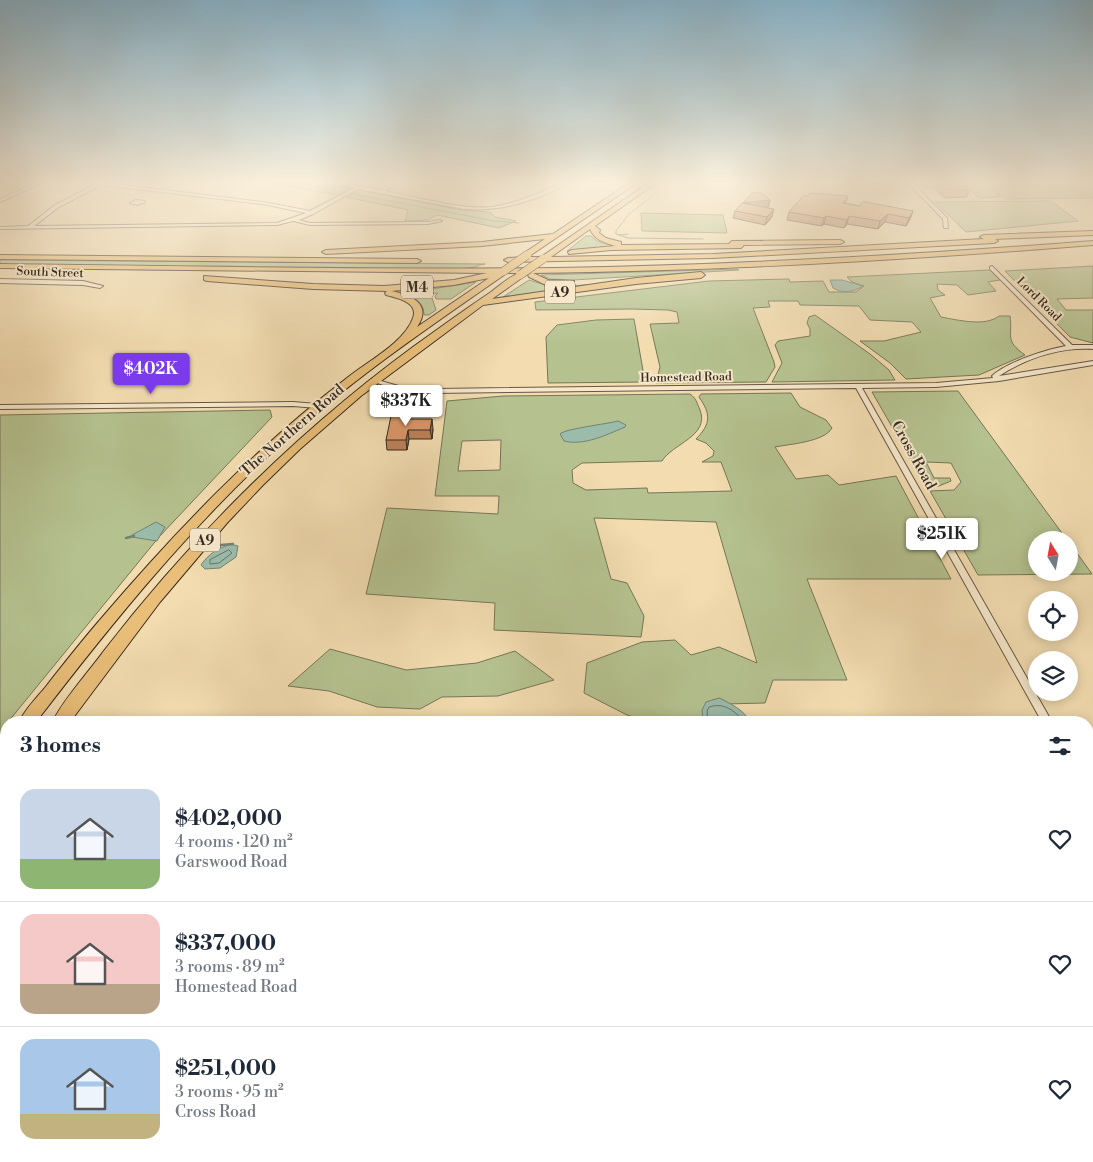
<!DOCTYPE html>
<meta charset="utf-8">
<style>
:root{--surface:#fff;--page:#f6f6f7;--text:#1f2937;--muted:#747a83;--line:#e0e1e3;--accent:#7c3aed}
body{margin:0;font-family:"Libre Bodoni",serif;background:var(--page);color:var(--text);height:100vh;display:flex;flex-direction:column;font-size:19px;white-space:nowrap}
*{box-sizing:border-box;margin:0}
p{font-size:16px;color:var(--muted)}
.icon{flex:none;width:28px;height:28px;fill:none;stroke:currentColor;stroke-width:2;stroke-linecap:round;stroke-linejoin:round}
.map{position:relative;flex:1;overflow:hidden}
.panel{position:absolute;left:0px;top:716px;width:1094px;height:446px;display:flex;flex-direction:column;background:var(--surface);border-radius:20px 20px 0 0;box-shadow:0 2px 12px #0003}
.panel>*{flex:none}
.needle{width:32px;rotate:349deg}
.tools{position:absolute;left:1028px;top:531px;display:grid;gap:10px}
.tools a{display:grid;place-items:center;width:50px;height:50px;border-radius:50%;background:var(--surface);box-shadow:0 2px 12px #0003;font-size:25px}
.price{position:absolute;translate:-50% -42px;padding:0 11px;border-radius:5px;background:#fff;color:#222;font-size:16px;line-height:32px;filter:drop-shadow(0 1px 2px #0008)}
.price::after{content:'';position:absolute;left:50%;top:30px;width:15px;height:11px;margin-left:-8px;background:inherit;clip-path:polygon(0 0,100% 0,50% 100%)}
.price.current{background:var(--accent);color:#fff}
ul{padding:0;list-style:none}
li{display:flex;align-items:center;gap:15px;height:125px;padding:0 20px}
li+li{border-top:1px solid var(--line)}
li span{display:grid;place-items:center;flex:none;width:140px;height:100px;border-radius:15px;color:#555}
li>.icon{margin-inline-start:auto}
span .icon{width:60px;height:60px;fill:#fffc;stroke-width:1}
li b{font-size:21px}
h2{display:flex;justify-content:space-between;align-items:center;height:60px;padding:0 20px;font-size:21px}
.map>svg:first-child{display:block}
</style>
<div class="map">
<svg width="1093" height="1162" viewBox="0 0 1093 1162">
<rect width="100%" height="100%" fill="#f2dcb0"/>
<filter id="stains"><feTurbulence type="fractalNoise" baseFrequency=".004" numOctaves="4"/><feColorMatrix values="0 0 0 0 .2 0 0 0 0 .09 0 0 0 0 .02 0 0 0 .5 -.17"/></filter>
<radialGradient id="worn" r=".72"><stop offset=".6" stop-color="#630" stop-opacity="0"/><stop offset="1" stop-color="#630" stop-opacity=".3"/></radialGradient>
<path fill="#b5c290" stroke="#767658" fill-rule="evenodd" d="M257 181H312L350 189 337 195Z
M915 181H1093V198L1005 199 993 189 1001 197 979 198 969 189H923Z
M359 190 461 210 490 212 495 217 516 221 499 228 437 215 428 220 405 221 408 210 346 197Z
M1051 201 1078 221 966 232 935 202Z
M641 213 723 215 727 233 642 231Z
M586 236H591L597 241 612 246 567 251Z
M0 260 485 264 479 265 476 267 460 269 0 265Z
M1093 266V298L1057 299 1066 310H1093V343L1070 337 1005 271Z
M737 269 739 270 573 280 550 279 541 275Z
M990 270 1000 280 988 282 996 291 968 295 957 285 937 284 938 290 945 295 930 298 941 317C958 320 985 327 999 316H1010C1013 337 1004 340 1025 355L979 375 906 379 890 363 860 341H884L921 332 912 322 870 320 859 306 800 305 798 301H768L770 307 753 308 774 362 775 367 766 382 656 383 660 367 650 324 679 323 677 312 668 310 632 309 536 310 535 302 709 281 789 279 790 282 823 281 829 292H856L864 286 852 282 847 277Z
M529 280 552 287 600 284 503 297Z
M476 282 451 299H436L435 296 438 293 426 294 432 298 436 310 429 315H424C424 298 406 294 393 291L432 289Z
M815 315 870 354 889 370 895 380 772 382 782 363 775 345 778 341 810 336V329L807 323 809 317Z
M634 319 645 382 548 383 546 337 557 325 596 320Z
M958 391 1067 540H1036V572H1069V542L1092 574 978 575 930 491 954 490 961 482 951 463 926 462 934 478H950L951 481 939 486H926L872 392Z
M791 393 800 407 826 420 832 428C824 442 790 444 775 447L796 479 828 475 839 485 896 476 951 579H807L847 680H773L765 703 724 704 705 722H648L627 715 584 693 587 663 642 642 675 640 691 655 719 647 757 663 716 522 594 518 611 579 627 583 644 616 641 637 494 630 495 603 366 594 387 508 498 514 499 496H435L447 401 503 396 690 394C696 398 697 403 700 410 710 436 672 444 662 461L582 463 572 470 573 483 586 490 647 488 648 493 732 491 721 462H702L713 456 714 451 706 443 696 439C711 424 711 414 699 397L701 394ZM501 440 500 470 458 471 462 441Z
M270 410 272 417 159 537 8 722H6L0 734V415Z
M330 649 406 670 477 663 515 651 554 680 498 696 442 697 420 709 377 707 329 691 288 686Z
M6 879V973L0 974V890Z
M220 1156H458L457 1162H219Z
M656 1156H962L964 1162H657Z"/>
<path fill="#9bbcab" stroke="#738274" d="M830 280H842L863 286C854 292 843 294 833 288Z
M618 421 626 425 625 427C606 435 584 446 564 441L560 434C564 429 607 424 618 421Z
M156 522 165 527 157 541 132 537V535Z
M230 544 238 546 236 557 220 568 205 569 201 565C209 553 218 549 230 544Z
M719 698C732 704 743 710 751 722H703L702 710 706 702Z"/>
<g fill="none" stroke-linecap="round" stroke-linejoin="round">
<path stroke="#697466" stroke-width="1" d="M229 550 232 553 219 563 210 564V560Z
M708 722 707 711 709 707C725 702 734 711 745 722"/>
<path stroke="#738274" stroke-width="1" d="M290 181 343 192
M672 181 629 214 616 231V234L628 238 703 239
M354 194 494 221 519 223
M619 235 628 234"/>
<path stroke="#738274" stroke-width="2.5" d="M126 538 134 536
M217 550 221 545 233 544"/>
<g stroke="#665745" stroke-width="2">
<path id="minor" d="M40 181H46L0 202V199Z
M77 181H92L263 202 310 211 354 188 325 181H335L380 190 395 181H400L385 191C416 197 461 210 492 207 518 203 542 192 566 181H572C540 200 501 212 464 209L358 189 313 214 299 220 310 223 428 222 440 220 442 221 428 224 310 225 293 221 277 225 0 229V227L28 226 55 205 96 184ZM101 185 263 204 306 213 277 223 34 226 59 207Z
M454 181H464L488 187 486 188Z
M906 181H911L947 218 948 228H944L943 219Z
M136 200 145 201V202L137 205 130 203Z
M992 266 1072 345H1093V349C1060 347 1027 358 999 376L1093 361V365L999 381 936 387 862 388 1052 722H1042L856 388 434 393 402 391 371 381 374 379 402 387 434 389 936 383 993 378 992 376C1005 363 1047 349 1066 346L990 269V267Z
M0 279 83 281 103 286 100 288 83 285 0 283Z
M293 402 317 404 320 406 317 408 293 406 0 409V405Z
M1088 790 1093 794V810L1089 809 1088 806Z"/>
</g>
<g stroke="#372b21" stroke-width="2">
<path id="highway" d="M632 181H640L528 257H541L651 181H659L595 226 600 230 599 233 606 238 621 242V245L729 244 732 241 840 240 844 242 840 244 744 245 741 248 611 250 569 254 568 252 572 250 615 246C603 242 595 240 590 229L551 257 713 254 984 239 980 237 984 235 1093 231V235L995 239 998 241 994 243 713 258 508 262 504 260 508 258 526 257 523 255 524 253 545 239 482 246 326 254 322 252 326 250 482 242 553 234Z
M1093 241V245C907 260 720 271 533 273L548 280 574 281V285L571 286 546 285 529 277 528 275 531 273H521L524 275 523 277 492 299 636 278 701 272 705 275 701 278 636 284 483 305 361 396 300 449 263 485 227 523 160 602 70 722H53C59 705 91 669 103 652 199 528 310 419 438 329 456 316 473 304 491 292 500 285 509 277 519 273H507C429 327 351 380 281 444 189 528 111 624 36 722H19C25 710 35 699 44 689 62 666 80 643 99 621 174 533 255 448 347 378 368 361 404 343 413 318 419 302 397 298 386 295L385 293 387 291 313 289 207 281 204 280V276L313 284 384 286 454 280 487 273 0 268V264C185 266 370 270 555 268 735 265 914 255 1093 241ZM489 278 417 327C433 304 411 295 391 291L454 285Z
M0 255 417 259 421 261 417 263 0 259Z
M6 744V765L0 767V746Z
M6 796V820L0 822V798Z"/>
</g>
<use href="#minor" fill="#f7e8cc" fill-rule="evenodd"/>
<use href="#highway" fill="#e9be78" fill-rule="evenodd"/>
<g stroke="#372b21" stroke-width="9" stroke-linecap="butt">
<path id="highway-bridge" d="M504 271 527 255
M520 275 543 259"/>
</g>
<use href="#highway-bridge" stroke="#e9be78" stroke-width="8"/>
</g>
<path fill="#bc8159" stroke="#372b21" d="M939 182 969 190 967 197 945 198 936 190Z
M770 200 768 207 765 208 772 217 765 225 733 218 735 211Z
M846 203 859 206 913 211 910 219 906 226 885 222 878 229 847 224 844 228 824 224 822 226 787 220 789 212Z
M411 419 433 429 432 439H409L407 450H387L386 440Z"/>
<path fill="#996948" stroke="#372b21" d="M848 196 846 203H843Z
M770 200 768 207 742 210 743 203Z
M774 209 772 217 765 225 767 217Z
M913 211 910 219 906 226 909 218Z
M888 214 885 222 878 229 880 221Z
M826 216 824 224 822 226 824 218Z
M849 216 847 224 844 228 847 220Z
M432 419 433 429 432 439 430 430Z
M408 430 409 439 407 450 406 440Z"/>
<path fill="#db9667" stroke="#372b21" d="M939 182H961L969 190H947Z
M760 192 770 200 743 203 752 193Z
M810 193 848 196 843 203 859 206 862 202H866L913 211 909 218 888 214 880 221 849 216 847 220 826 216 824 218 789 212 804 195 808 196Z
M742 203 774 209 767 217 735 211Z
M391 416H410V419H432L430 430H408L406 440H386Z"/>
<linearGradient id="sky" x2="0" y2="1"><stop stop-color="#89b7d0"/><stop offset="0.53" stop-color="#f9efdb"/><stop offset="1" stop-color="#f9efdb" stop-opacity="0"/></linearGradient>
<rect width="1093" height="344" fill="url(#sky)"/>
<g text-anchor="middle" stroke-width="4" stroke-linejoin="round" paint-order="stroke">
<g font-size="12" fill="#372b21" stroke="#f7e8cc">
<text transform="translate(50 272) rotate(2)" y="4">South Street</text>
<text transform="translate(1039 299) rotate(45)" y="4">Lord Road</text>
<text transform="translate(686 377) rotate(-1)" y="4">Homestead Road</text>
</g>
<g fill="#f7e8cc" stroke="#716454" stroke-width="1">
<rect x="401" y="275.5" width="32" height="23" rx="4"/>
<rect x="545" y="280.5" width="30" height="23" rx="4"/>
<rect x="190" y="528.5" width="30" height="23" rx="4"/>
</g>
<g font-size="14" font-weight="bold" fill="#372b21">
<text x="417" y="292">M4</text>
<text x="560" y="297">A9</text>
<text x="205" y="545">A9</text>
</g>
<g font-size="15" fill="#372b21" stroke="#f7e8cc">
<text transform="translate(292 430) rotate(-41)" y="5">The Northern Road</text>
<text transform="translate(914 455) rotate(61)" y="5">Cross Road</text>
</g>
</g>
<rect width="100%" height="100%" filter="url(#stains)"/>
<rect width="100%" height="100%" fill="url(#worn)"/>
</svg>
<div class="tools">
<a><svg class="needle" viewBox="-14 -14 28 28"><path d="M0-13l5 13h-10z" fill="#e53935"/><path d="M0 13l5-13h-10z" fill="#747a83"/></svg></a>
<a><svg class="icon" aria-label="locate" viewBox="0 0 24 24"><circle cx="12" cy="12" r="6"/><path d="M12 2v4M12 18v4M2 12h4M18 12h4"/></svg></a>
<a><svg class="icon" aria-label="layers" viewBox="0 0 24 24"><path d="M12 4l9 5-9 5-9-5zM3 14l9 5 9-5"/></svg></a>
</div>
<b class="price current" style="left:151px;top:395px">$402K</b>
<b class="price" style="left:406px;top:427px">$337K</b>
<b class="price" style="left:942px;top:560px">$251K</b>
<section class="panel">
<h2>3 homes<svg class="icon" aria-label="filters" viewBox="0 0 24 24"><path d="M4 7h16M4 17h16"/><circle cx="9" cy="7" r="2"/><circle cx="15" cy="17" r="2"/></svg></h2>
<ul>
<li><span style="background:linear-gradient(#c9d6e8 70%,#8fb573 0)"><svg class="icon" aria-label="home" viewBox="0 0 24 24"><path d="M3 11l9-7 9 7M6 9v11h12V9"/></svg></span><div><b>$402,000</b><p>4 rooms · 120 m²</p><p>Garswood Road</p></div><svg class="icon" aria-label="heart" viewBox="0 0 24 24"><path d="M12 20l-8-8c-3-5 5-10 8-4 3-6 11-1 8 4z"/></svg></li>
<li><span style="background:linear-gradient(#f6c9c9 70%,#b9a48a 0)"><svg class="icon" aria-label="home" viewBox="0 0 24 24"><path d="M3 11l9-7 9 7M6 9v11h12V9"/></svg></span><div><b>$337,000</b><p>3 rooms · 89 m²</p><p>Homestead Road</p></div><svg class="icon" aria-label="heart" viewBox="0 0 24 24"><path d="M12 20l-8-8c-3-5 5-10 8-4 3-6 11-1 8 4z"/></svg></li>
<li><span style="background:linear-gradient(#a9c7e8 75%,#c2b280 0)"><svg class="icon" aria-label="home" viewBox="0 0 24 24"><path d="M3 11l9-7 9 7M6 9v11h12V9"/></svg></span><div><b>$251,000</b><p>3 rooms · 95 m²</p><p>Cross Road</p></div><svg class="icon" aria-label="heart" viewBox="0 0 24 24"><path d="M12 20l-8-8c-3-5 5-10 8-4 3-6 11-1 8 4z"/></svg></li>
</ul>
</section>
</div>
